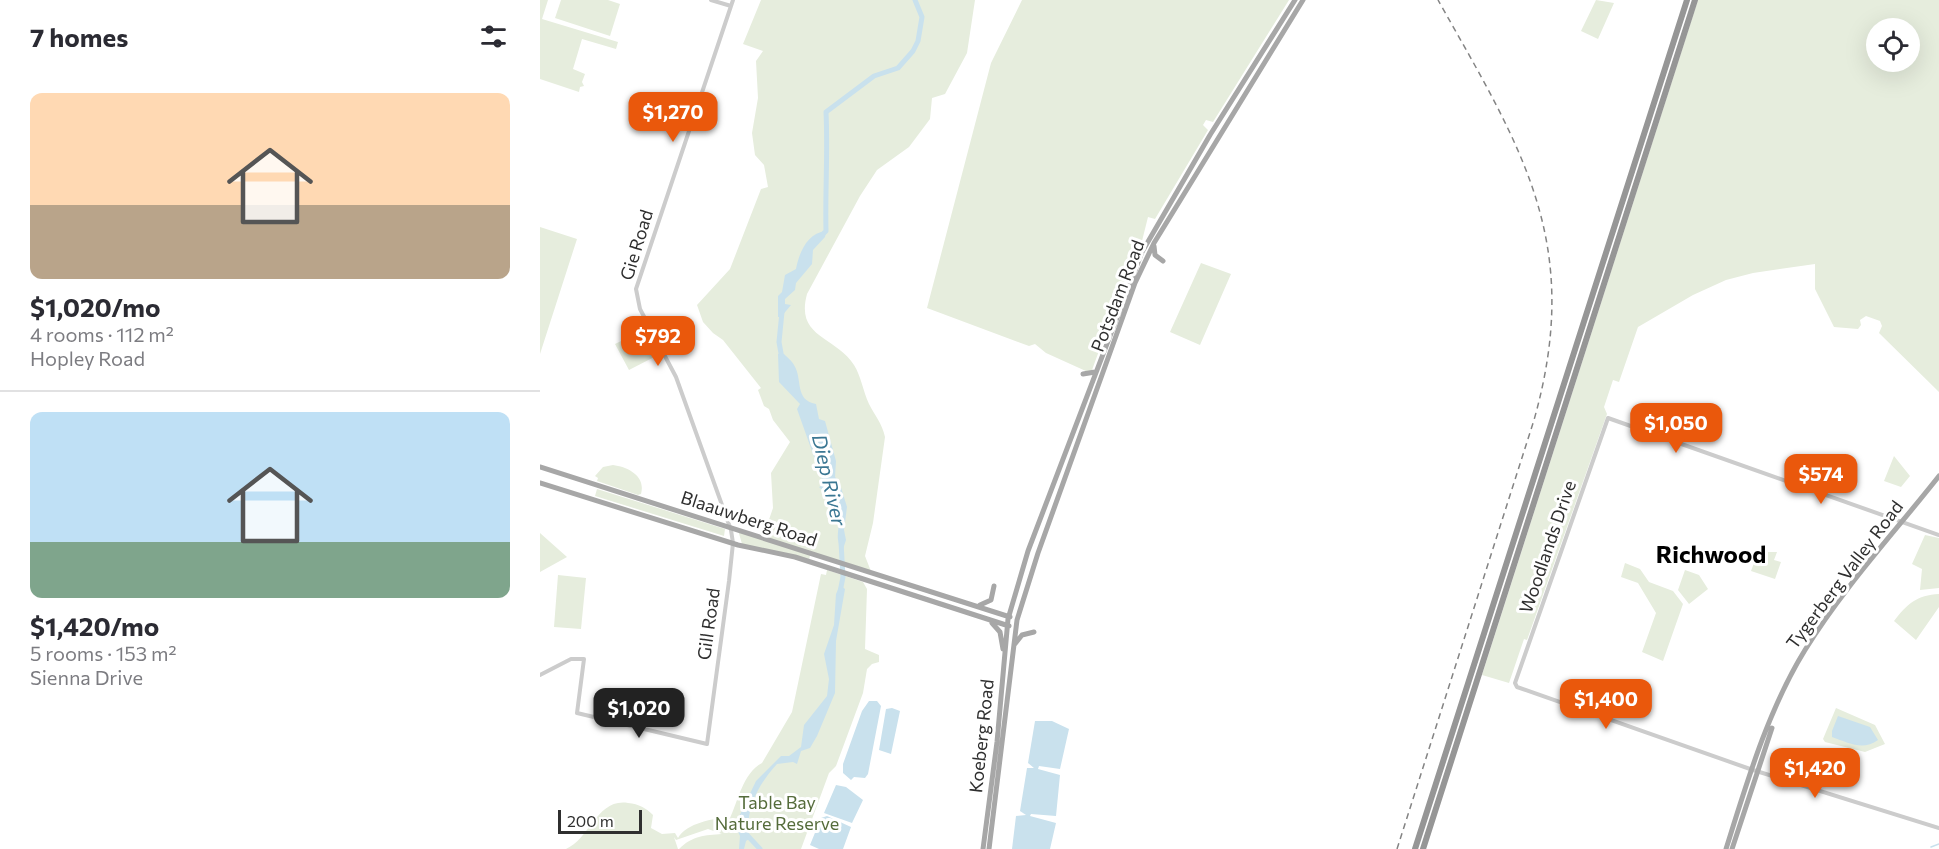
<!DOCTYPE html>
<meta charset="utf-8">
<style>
:root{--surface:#fff;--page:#f2f2f3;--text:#2b2b33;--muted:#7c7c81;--line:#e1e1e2;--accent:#ea580c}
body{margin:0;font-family:Commissioner,sans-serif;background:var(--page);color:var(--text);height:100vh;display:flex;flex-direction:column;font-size:22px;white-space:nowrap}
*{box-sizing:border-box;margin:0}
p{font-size:20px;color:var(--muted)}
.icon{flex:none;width:33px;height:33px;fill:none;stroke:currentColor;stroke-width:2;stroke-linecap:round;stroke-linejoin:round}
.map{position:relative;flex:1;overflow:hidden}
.sheet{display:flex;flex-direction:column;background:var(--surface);width:540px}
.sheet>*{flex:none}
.tools{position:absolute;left:1326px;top:18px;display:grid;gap:12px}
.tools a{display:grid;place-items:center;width:54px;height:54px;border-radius:50%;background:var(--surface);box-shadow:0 6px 24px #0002;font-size:30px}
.scale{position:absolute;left:18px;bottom:15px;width:84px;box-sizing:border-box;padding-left:6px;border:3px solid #2f2f2f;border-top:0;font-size:16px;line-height:21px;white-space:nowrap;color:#2f2f2f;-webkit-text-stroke:4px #fff;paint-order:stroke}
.price{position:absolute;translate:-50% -51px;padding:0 14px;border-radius:12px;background:var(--accent);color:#fff;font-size:20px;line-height:39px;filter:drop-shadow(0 2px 3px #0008)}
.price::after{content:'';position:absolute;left:50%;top:36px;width:18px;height:14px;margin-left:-9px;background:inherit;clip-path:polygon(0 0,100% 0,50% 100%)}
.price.selected{background:#222;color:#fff}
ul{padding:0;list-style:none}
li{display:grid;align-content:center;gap:12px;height:318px;padding:0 30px}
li+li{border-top:2px solid var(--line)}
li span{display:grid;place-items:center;height:186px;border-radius:12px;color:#555}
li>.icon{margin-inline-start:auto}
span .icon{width:108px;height:108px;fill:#fffc;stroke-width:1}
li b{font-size:26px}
h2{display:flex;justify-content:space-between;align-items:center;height:72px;padding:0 30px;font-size:26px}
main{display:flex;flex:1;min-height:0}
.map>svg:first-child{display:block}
</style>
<main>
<section class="sheet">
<h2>7 homes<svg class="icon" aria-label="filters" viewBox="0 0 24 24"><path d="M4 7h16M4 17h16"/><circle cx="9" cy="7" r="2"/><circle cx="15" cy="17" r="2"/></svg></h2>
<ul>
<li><span style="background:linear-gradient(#ffd9b3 60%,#b9a48a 0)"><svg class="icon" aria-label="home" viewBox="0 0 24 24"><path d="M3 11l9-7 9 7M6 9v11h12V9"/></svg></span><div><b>$1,020/mo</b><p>4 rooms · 112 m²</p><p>Hopley Road</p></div></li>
<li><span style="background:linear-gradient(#bfe0f5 70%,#7fa58c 0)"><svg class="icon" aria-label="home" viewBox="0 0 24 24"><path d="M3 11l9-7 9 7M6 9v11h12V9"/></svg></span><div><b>$1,420/mo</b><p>5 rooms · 153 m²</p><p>Sienna Drive</p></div></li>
</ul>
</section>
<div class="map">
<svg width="1399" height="849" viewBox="0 0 1399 849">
<rect width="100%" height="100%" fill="#fff"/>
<path fill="#e6eddd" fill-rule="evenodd" d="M0 0H8L2 19 78 42 76 49 42 39 33 69 45 74 42 82 44 86 40 87 39 92 0 79Z
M21 0H68L80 4 70 36 15 18Z
M221 0H435L427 53 405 94 392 98 390 119 369 147 337 170 320 196 267 294C255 338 296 336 314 365 321 376 323 391 329 404 335 416 342 423 345 437L333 523 325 556 332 574 223 537 233 508 231 473 250 442 233 420 229 409 224 406 218 390 221 388 183 340 173 333 163 322 157 305 190 269 221 189 228 187 224 165 215 155 212 133 218 98 216 61 223 51 203 44Z
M482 0H749L678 114 673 122 666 120 663 125 668 130 615 219 608 217 600 249 583 285 552 370 548 372 506 353 495 344 489 346 387 308 451 63Z
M1056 0 1074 3 1058 39 1041 31Z
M1158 0H1399V392L1339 333 1342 326 1340 321 1326 316 1320 320 1321 325 1318 329 1294 327 1275 289V264L1213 273 1186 280 1153 295 1098 327 1079 382 1073 380 1064 407 1067 414 987 640 984 639 969 683 942 675ZM1336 28H1370V62H1336Z
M0 227 37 239 0 354Z
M661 263 691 274 660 345 630 332Z
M107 328 120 354 89 370 75 344Z
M1354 456 1370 476 1361 487 1344 481Z
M73 465C88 467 106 476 101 494L98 495 57 481 58 478 55 476 63 467Z
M57 489 185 529 184 536 55 496Z
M198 530 270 555 269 561 202 544Z
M0 533 27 557 0 572Z
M1385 535 1399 538V588L1380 590 1382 569 1372 564Z
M1218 552H1237L1234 560 1241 562 1235 579 1211 571Z
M1085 563 1100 569 1109 582 1133 591 1143 604 1123 661 1102 652 1116 613 1098 583 1081 577Z
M287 570 323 582 327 589 325 649 339 655V662L332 664 327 669 323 693 296 766 289 773 261 849H139C152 836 165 835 182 834L168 829 136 840 134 837 138 849H26C50 839 57 798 88 803 99 804 106 808 113 815L111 828 122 834 135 833 138 838C147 823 173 818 190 818 198 801 203 773 222 763L252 712 281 574 286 575Z
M1145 570 1159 575 1168 589 1149 604 1138 590Z
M18 575 46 578 41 629 14 627Z
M1399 594V607L1376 640 1354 621C1367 604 1377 595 1399 594Z
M1296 708 1335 725 1345 744 1325 752 1285 742 1283 739Z"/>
<path fill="#c9e1ed" d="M286 231 285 237 273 250 272 264 256 283 255 290 245 299V304L251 305 241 317H238V296L242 292 245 275 256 269C259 253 267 233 286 231Z
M238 354H244C247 357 252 361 254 365 263 379 254 400 276 404L279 419 285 421 296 461 295 477 299 481 307 507 304 530 306 540 303 549C293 540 301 528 298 516 296 505 287 494 279 487L284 485 257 409 260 404 239 382Z
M300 585 305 589 296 641 295 693 277 736 270 748 261 751 257 764 253 762 237 764C217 786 205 810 209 839L206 841 204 849H199L200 836 195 825 216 781 241 756H249L261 747 264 725 287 696 289 679 284 654 294 625 296 594Z
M329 701H337L341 706 328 774 325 778 314 777 311 780 303 773V764L322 711Z
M352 708 360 711 351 754 339 750 346 709Z
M1298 716 1330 727 1338 740C1323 751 1309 743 1292 737V731Z
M495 721H512L529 729 520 769 499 766 498 769 520 775 516 816 491 814 490 816 516 823 510 849H472L476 816 486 815 480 811 487 768H494L488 763Z
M296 785 306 787 323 800 312 823 284 813Z
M287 816 311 827 303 849H279L270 845 281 818Z"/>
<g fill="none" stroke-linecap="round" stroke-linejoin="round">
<path stroke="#c9e1ed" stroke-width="1.5" d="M1391 847 1399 844"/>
<path stroke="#c9e1ed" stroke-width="5" d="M283 234 286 231C285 191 288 152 286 112L334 76 358 68 373 51 378 41 382 17 375 0
M242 312 239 342 242 359
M300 592 303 577 301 542
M207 835 220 849"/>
<path stroke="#ccc" stroke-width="4" d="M171 0 191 6
M1399 535 1068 418 975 683 977 687 1213 770 1399 828
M0 675 31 659H44L37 713 167 744 189 581 193 543 191 530 136 377 100 309 96 289 193 0"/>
<path stroke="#a7a7a7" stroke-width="5" d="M614 246 615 255 623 261
M543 374 555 372
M0 467 470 617
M0 483 198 545 255 557 469 626
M440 605 451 600 454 586
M452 623 460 632 463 649
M474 645 482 635 494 632
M443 849 457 742 468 619 488 551 602 252 670 135 755 0
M449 849 477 620 498 553 595 283 614 243 763 0
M1186 849C1207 782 1228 710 1265 650 1303 588 1354 533 1399 476
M1192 849 1232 728"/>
<path stroke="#969696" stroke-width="6" d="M875 849 1147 0
M883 849 1155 0"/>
<path stroke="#848484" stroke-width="1.5" stroke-dasharray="6 4.5" stroke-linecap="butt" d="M857 849 994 420C1044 243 982 149 898 0"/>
</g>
<g text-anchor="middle" stroke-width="6" stroke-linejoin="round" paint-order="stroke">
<g font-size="18" fill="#2f2f2f" stroke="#fff">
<text transform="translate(97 245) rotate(-73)" y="6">Gie Road</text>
<text transform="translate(578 296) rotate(-69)" y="6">Potsdam Road</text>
<text transform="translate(209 519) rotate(18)" y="6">Blaauwberg Road</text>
<text transform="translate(1008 547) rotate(-71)" y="6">Woodlands Drive</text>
<text transform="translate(1305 575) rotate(-53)" y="6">Tygerberg Valley Road</text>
<text transform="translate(169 624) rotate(-82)" y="6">Gill Road</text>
<text transform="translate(442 736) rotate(-84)" y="6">Koeberg Road</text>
</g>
<g font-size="18" fill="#556c3b" stroke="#fff">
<text x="237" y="809">Table Bay<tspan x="237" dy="21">Nature Reserve</tspan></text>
</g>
<g font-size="20" font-style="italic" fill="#3b7793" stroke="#fff">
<text transform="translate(289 480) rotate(77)" y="7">Diep River</text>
</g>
<g font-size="24" font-weight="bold" fill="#000" stroke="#fff">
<text x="1171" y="563">Richwood</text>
</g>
</g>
</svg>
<div class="tools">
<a><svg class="icon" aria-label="locate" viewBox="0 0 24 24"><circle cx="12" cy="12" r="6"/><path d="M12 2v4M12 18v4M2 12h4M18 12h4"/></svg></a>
</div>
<div class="scale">200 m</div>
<b class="price" style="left:133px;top:143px">$1,270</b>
<b class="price" style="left:118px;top:367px">$792</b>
<b class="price" style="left:1136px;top:454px">$1,050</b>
<b class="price" style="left:1281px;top:505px">$574</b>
<b class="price" style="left:1066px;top:730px">$1,400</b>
<b class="price selected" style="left:99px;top:739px">$1,020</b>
<b class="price" style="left:1275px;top:799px">$1,420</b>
</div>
</main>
